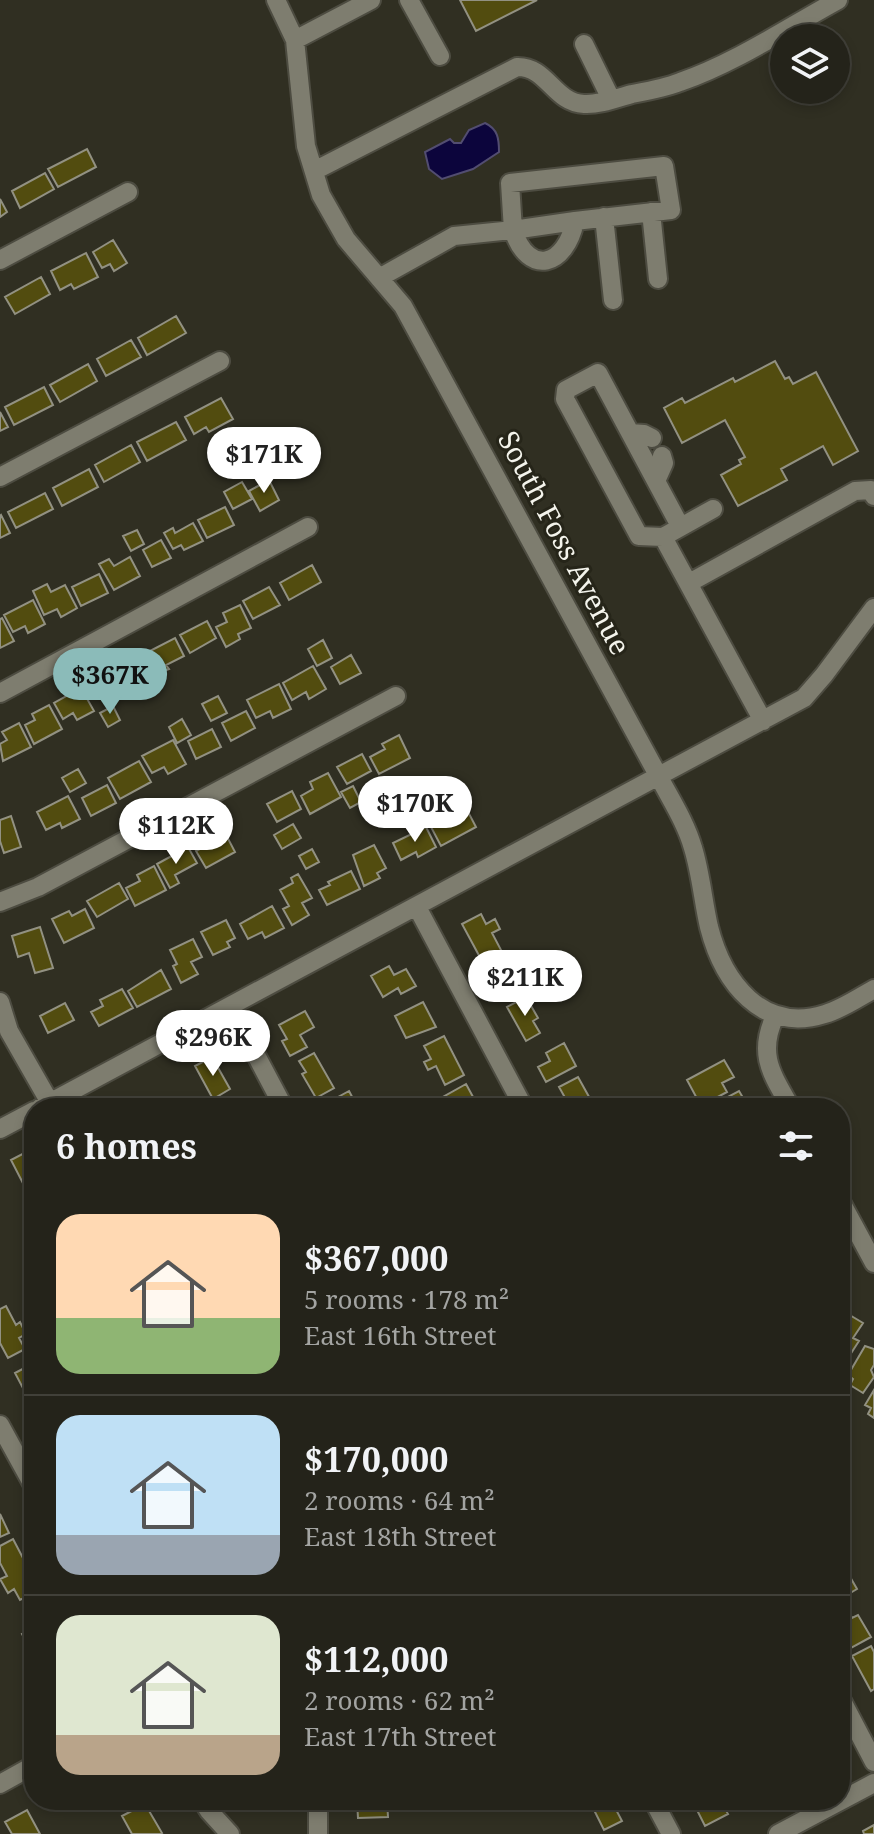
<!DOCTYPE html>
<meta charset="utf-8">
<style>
:root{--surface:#24231a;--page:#2c2b23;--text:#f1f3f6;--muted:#a3a4a2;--line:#414039;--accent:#8bbbb9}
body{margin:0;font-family:"Noto Serif",serif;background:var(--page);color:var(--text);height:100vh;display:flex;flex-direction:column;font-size:30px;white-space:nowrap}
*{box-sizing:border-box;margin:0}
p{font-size:26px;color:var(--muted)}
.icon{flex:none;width:44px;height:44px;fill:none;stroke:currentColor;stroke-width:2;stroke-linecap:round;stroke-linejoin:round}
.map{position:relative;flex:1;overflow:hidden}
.drawer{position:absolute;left:24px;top:1098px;width:826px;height:712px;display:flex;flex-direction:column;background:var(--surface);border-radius:32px;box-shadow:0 4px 12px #0003,0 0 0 2px var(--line)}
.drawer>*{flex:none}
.fabs{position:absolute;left:770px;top:24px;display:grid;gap:16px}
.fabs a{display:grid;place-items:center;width:80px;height:80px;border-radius:50%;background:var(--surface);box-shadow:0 4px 12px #0003,0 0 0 2px var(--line);font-size:40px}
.price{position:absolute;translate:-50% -68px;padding:0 18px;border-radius:28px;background:#fff;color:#222;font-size:26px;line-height:52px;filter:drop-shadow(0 2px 4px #0008)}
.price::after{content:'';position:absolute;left:50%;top:48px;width:24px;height:18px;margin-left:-12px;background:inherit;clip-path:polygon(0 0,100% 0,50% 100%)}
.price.selected{background:var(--accent);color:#111}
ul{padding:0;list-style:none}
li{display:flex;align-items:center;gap:24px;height:200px;padding:0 32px}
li+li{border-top:2px solid var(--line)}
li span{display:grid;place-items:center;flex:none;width:224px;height:160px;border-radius:24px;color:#555}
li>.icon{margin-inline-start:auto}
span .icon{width:96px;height:96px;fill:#fffc;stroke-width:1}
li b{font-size:34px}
h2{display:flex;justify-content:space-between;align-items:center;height:96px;padding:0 32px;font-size:34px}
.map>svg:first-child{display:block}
</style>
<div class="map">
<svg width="874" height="1834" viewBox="0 0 874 1834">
<rect width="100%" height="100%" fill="#302f22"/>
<path fill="#0c053c" stroke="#524d71" stroke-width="2" d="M485 123C498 129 499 139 499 152L473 169 442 179 429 169 425 152 450 139 454 143H461L469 130Z"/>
<path fill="#524c0f" stroke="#929182" stroke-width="2" d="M460 0H537L476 31Z
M87 149 96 167 58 187 48 169Z
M45 173 54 189 20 208 12 191Z
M0 199 7 212 0 217Z
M113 240 127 263 114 271 110 264 102 268 93 252Z
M86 253 98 277 74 289 71 284 60 290 51 271Z
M41 277 50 294 15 314 5 297Z
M176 316 186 333 147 355 138 338Z
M131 340 141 357 106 376 97 359Z
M775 361 785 379 789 377 793 384 816 372 858 451 833 465 823 446 781 469 787 480 738 506 721 475 741 464 739 460 745 457 725 420 682 443 664 408 682 398 685 403 733 378 735 382Z
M88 364 97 381 60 402 50 385Z
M44 387 53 405 14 425 5 407Z
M221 398 233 419 209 432 206 427 194 434 185 417Z
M0 412 8 427 0 431Z
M176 422 186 440 147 461 137 442Z
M131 445 140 462 104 482 95 465Z
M89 469 98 487 62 506 53 488Z
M269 480 279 500 260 511 249 491Z
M242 482 252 499 233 509 224 492Z
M45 493 53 509 16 528 8 512Z
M225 507 234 525 207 538 198 520Z
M1 515 10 533 0 538V516Z
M193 523 203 541 184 550 181 545 173 549 164 533 173 528 175 533Z
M137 530 144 544 131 551 123 536Z
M161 540 171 558 152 567 143 550Z
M130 557 140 576 114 590 99 564 109 559 114 566Z
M312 565 321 582 289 600 280 583Z
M99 574 108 593 81 606 72 587Z
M47 584 51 592 65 585 77 608 61 617 57 609 44 615 33 591Z
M269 587 280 605 253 619 243 601Z
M33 600 45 624 28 633 25 626 13 632 4 615Z
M240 605 251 628 238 634 240 639 226 647 216 627 227 622 223 613Z
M2 618 14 641 0 648V619Z
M207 621 216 638 190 653 180 635Z
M175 638 184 656 166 665 169 669 159 673 148 652Z
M323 640 332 658 317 666 308 649Z
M144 655 153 672 134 682 125 664Z
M351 655 361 673 340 684 331 667Z
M313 666 326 689 309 699 306 692 292 700 283 683Z
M113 673 125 695 109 704 97 682Z
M279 684 291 709 273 718 270 711 256 718 247 700Z
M81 688 94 711 77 720 73 713 63 719 54 703Z
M218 696 227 713 211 721 202 704Z
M49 705 62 729 34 744 25 725 35 720 32 714Z
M113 706 120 720 108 727 100 713Z
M246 711 255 728 231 741 222 723Z
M182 719 191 735 177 743 169 727Z
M19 723 31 747 3 761 0 744 7 740 2 732Z
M212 729 221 747 196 759 188 741Z
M399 735 410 758 379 774 370 757 385 749 382 744Z
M173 740 186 764 168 774 164 767 152 773 142 756Z
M362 754 371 771 347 784 337 767Z
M139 761 151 782 120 799 108 778Z
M78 769 86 783 70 792 62 778Z
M328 773 341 797 310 814 301 796 313 789 310 782Z
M107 785 116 803 91 816 82 798Z
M353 786 361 802 350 808 341 792Z
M292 791 301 809 277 822 267 804Z
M68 796 80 819 62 828 60 823 46 830 37 812Z
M466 808 476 827 441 846 431 827Z
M11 816 21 847 4 853 0 841V820Z
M293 824 301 838 282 849 274 835Z
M426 827 436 847 418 857 416 852 401 860 393 843Z
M223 829 235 852 206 868 196 851 209 844 206 838Z
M374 845 386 868 377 873 380 878 364 886 353 855Z
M188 847 197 863 175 875 179 883 170 888 157 864Z
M312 849 319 862 306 869 299 856Z
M154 866 166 890 135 906 126 888 140 881 137 875Z
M351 871 360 889 327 905 319 890 330 885 328 882Z
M298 874 312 898 302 903 309 915 292 925 283 909 289 906 280 890 293 883 291 878Z
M119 883 128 899 97 917 87 901Z
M272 906 284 928 265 938 262 932 248 939 240 924Z
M85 909 94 928 64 943 52 919 69 911 72 916Z
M481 914 486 924 495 919 500 929 492 933 501 950 482 961 462 924Z
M226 920 235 938 227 942 230 947 213 955 201 932Z
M40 927 53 968 35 973 29 953 18 957 12 936Z
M193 939 202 957 191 962 198 974 181 983 173 966 177 964 170 950Z
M515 954 525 974 512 981 517 991 505 997 489 967Z
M389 966 394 975 406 969 416 986 401 994 398 988 383 997 371 976Z
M161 970 171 989 137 1007 128 991Z
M122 989 133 1008 99 1026 91 1012 103 1006 100 1000Z
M526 997 538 1018 533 1021 540 1033 526 1041 507 1007Z
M423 1002 436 1027 406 1038 395 1016Z
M65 1003 74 1020 48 1033 40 1016Z
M305 1011 314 1027 300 1035 307 1047 290 1056 282 1041 287 1039 279 1025Z
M444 1036 464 1075 445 1085 436 1066 428 1070 424 1062 431 1059 424 1046Z
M564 1043 576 1066 546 1082 538 1067 550 1061 546 1053Z
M314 1053 334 1088 316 1098 302 1074 306 1072 299 1061Z
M212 1057 230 1089 213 1099 195 1066Z
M724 1060 734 1077 722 1083 727 1092 701 1106 687 1080Z
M578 1077 593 1104 587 1108H560L568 1103 559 1087Z
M466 1084 479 1108H449L443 1097Z
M349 1091 358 1108H335L331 1101Z
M739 1091 749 1108H713L723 1103 722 1100Z
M32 1149 34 1152V1197L30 1189 27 1191 11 1160Z
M6 1306 16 1325 20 1322 26 1334 19 1338 25 1349 8 1358 0 1343V1309Z
M848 1314 863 1323 853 1338 859 1341 846 1361 840 1357V1327Z
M865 1346 874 1349V1365L871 1370 874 1377 863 1393 850 1385 853 1379 848 1375Z
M34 1363V1409L15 1373Z
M874 1390V1418L868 1414 871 1408 865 1405Z
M0 1514 9 1533 0 1537Z
M13 1539 34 1579V1593L20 1600 14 1589 8 1593 0 1579 7 1576 0 1563V1546Z
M842 1563 857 1589 840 1599V1564Z
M846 1608 852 1618 858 1615 871 1637 851 1648 840 1629V1611Z
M34 1628V1650L31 1651 22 1634Z
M871 1646 874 1652V1689L871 1691 852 1656Z
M357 1800H387L388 1817 358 1818Z
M589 1800H611L622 1821 604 1830Z
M695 1800H720L728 1814 705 1826 697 1810 700 1809Z
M145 1804 162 1833 160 1834H132L122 1816Z
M27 1810 40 1834H12L5 1822Z
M874 1825V1834H864L863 1831Z"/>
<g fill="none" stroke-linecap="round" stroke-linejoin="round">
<g stroke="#4d4c41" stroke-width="22">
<path id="minor" d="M276 0 295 40 306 146 321 195 346 239 403 306 659 777C671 800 686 823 693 848 701 874 703 901 709 927 723 982 762 1034 825 1014 842 1009 858 998 874 989
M409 0 440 56
M295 40 371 0
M584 44 611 99
M314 171 517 67C547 66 554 103 584 104 600 105 617 98 632 94 648 91 665 88 680 82 735 63 787 28 838 0
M651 212 658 279
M604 217 613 300
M0 260 128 192
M379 278 454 236 513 230C529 278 566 266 575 221L513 230 510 183 664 166 671 210 575 221
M630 433 644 434 652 438
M0 477 220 361
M656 481 664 463 662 456
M713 509 663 537 763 721
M663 537 639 536 565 399 566 390 598 373 680 526
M689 583 855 491 871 490 874 496
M0 693 308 527
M0 902 38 887 396 696
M417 907 524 1108
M0 1002 9 1031 53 1108
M230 1006 284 1108
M775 1016C757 1055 772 1074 791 1108
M40 1108 804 698 824 675 874 608
M0 1129 34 1111
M840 1200 874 1263
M0 1425 34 1487
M840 1697 874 1762
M0 1784 34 1765
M202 1800 209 1811 230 1834
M653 1800 671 1834
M318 1834V1800
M778 1834 874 1783"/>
</g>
<use href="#minor" stroke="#7e7d6f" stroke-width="18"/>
</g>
<g text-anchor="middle" stroke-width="6" stroke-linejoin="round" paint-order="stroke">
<g font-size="28" fill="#f4f4ec" stroke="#262519">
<text transform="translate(564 543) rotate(62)" y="10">South Foss Avenue</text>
</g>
</g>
</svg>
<div class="fabs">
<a><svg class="icon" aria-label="layers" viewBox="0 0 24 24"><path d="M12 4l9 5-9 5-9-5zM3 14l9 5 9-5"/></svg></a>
</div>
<b class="price" style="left:264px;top:495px">$171K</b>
<b class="price selected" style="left:110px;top:716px">$367K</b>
<b class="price" style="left:415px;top:844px">$170K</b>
<b class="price" style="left:176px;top:866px">$112K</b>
<b class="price" style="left:525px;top:1018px">$211K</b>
<b class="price" style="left:213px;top:1078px">$296K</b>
<section class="drawer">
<h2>6 homes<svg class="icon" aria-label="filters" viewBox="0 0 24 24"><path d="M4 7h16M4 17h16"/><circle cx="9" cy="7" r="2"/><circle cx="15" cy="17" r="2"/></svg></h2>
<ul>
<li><span style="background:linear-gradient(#ffd9b3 65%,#8fb573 0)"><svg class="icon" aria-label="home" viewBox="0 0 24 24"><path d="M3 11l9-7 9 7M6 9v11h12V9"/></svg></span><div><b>$367,000</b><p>5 rooms · 178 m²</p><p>East 16th Street</p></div></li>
<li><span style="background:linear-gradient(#bfe0f5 75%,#9aa5b1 0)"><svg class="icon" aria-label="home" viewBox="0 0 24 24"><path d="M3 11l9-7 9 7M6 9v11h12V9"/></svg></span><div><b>$170,000</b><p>2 rooms · 64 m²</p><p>East 18th Street</p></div></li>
<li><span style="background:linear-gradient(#dfe7d0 75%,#b9a48a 0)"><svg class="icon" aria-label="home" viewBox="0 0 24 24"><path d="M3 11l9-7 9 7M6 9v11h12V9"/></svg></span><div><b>$112,000</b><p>2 rooms · 62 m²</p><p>East 17th Street</p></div></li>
</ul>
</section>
</div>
